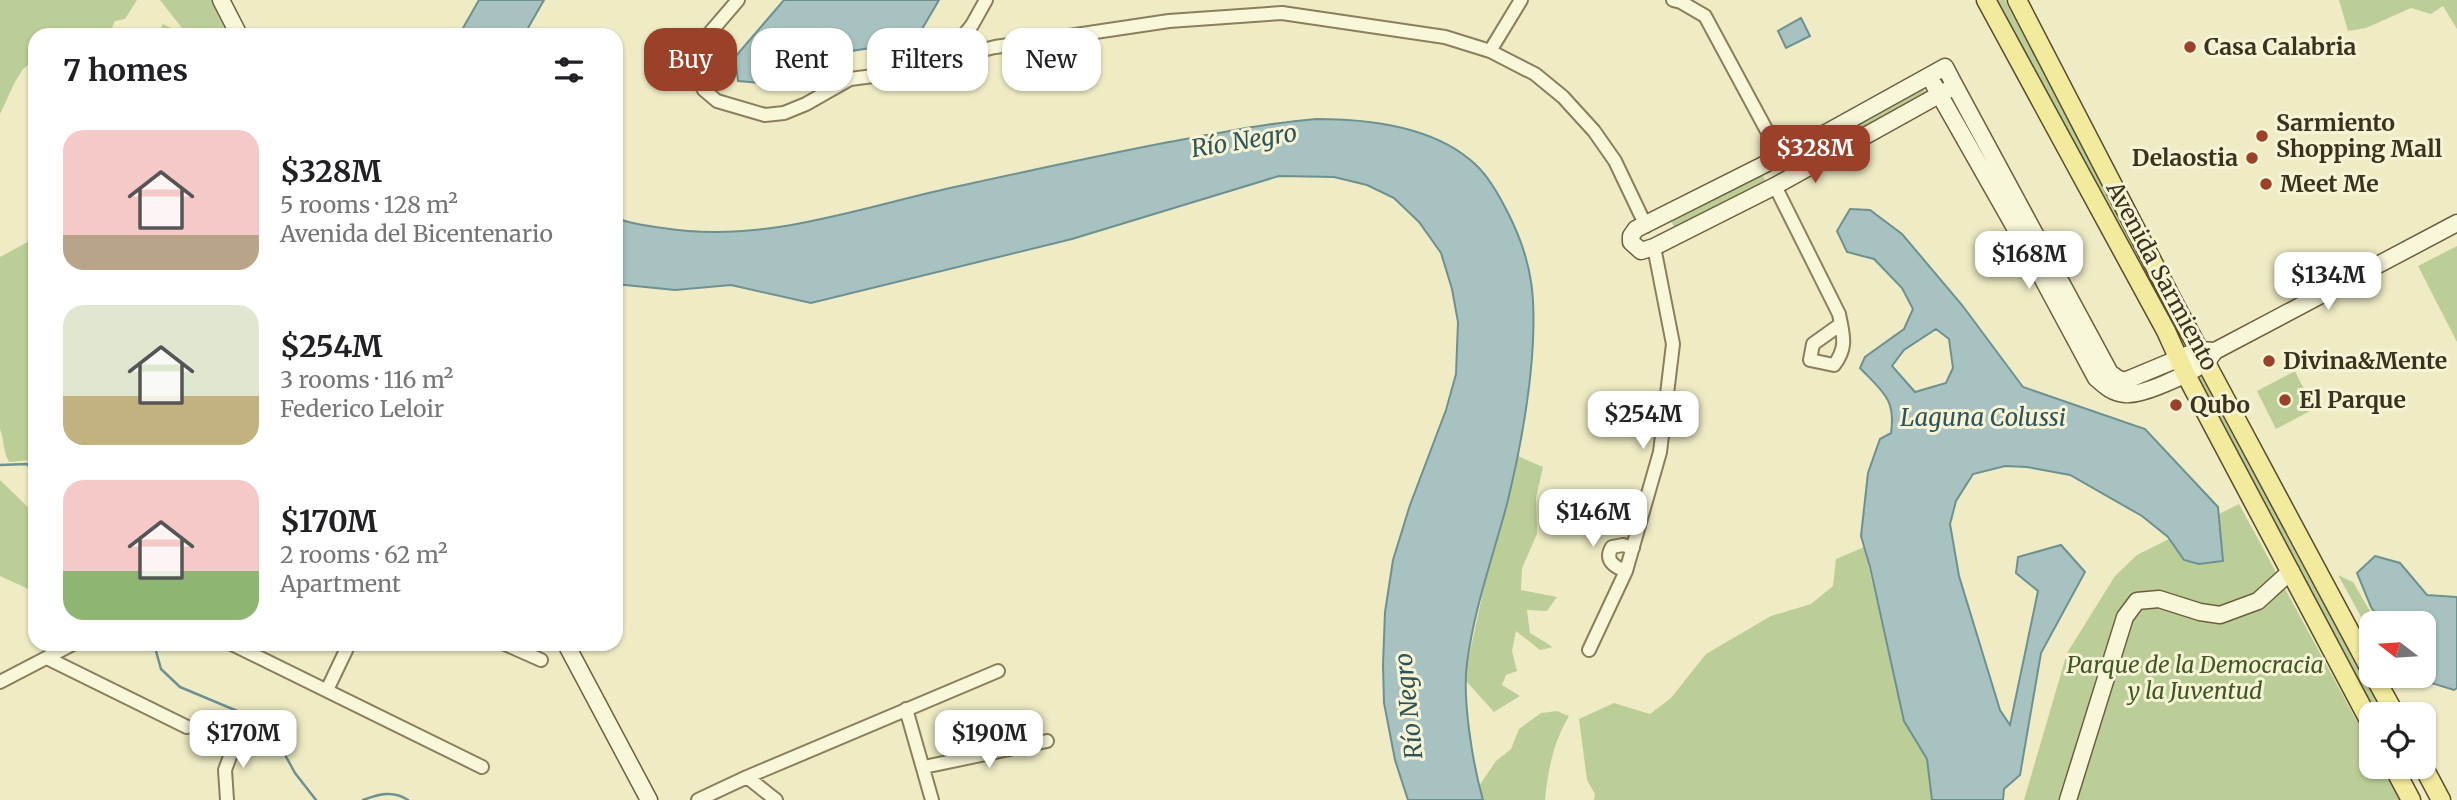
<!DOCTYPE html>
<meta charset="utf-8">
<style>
:root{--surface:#fff;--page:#f6f6f6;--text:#202124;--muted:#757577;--accent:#9b4129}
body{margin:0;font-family:Merriweather,serif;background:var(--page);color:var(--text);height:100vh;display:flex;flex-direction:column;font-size:26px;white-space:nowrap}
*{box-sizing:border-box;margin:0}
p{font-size:23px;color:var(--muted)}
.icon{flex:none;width:38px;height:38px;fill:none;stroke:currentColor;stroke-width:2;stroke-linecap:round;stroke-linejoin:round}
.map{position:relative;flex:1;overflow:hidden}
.side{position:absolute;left:28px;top:28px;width:595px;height:623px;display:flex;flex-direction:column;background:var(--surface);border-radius:21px;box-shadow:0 2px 5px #0004}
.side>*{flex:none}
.top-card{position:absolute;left:644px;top:28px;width:665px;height:63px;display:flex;gap:14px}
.needle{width:46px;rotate:287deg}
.tools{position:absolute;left:2359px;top:611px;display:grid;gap:14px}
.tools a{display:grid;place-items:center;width:77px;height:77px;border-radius:14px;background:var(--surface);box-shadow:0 2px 5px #0004;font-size:35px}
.price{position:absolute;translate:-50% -60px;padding:0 16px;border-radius:14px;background:#fff;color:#222;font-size:23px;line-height:46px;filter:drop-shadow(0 2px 4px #0008)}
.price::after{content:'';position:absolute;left:50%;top:42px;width:21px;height:16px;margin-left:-10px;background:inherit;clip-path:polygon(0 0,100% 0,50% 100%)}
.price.selected{background:var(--accent);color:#fff}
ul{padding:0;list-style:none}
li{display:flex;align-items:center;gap:21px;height:175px;padding:0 35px}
li span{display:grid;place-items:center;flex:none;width:196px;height:140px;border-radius:21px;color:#555}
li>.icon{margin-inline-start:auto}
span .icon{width:84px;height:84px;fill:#fffc;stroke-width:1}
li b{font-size:30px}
h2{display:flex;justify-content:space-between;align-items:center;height:84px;padding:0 35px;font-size:30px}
.chip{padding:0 24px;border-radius:21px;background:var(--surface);box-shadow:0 2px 5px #0004;font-size:24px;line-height:63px}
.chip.selected{background:var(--accent);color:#fff}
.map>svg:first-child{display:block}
</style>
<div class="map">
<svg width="2457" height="800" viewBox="0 0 2457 800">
<rect width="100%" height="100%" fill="#efecc5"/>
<path fill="#bcce98" d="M0 0H137L125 19 115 21 111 30 112 35H35V68L32 62 23 69 15 82 0 114Z
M160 0H212L230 35H160L159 31 163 24 179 32 182 28Z
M1991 0H2005L2189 343 2179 348Z
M2339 0H2457V29L2443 6 2431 14 2411 8 2366 28 2348 31Z
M1923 88 1928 96 1805 162 1800 154Z
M1762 174 1767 183 1675 228 1670 219Z
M35 238V463L32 460 9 462C2 448 5 442 0 429V257Z
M2457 246V342L2418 266Z
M2295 371 2314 409 2276 429 2257 391Z
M2206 372 2390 714H2376L2194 378Z
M1518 456 1543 467 1536 498 1537 534 1522 568 1521 590 1557 597 1547 611 1527 610 1530 633 1553 647 1540 650 1516 631 1512 651 1517 671 1506 675 1502 685 1520 696 1494 712 1466 681 1467 665 1491 556Z
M0 480 35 514V592L0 576Z
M2239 504 2371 747V766L2382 767 2400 800H2024L2067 653 2115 576 2137 555Z
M1864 547 1904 721 1927 759 1932 800H1594L1595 794 1587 780 1579 719 1614 703 1650 714 1671 698 1706 654 1771 616 1811 604 1833 586 1836 559Z
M2338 575 2353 582 2377 623H2371V635Z
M1557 711 1569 716C1553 743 1548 770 1545 800H1483L1479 786 1496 761 1511 749 1519 729 1541 713Z"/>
<path fill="#a7c2c0" stroke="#6d9190" stroke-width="2" fill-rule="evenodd" d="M479 0H544L524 35H459Z
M784 0H939L915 41 845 52 809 72 771 84 738 81 735 57Z
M1801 18 1810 36 1786 48 1778 31Z
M1317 119C1370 119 1435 126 1476 165 1490 178 1500 197 1508 213 1534 264 1536 301 1532 357 1528 408 1519 455 1507 504 1493 556 1474 609 1467 663 1462 700 1473 765 1483 800H1408L1395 760 1384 703 1383 665 1385 612 1393 560 1410 505 1446 410 1456 374 1458 322 1452 289 1441 253 1419 222 1394 198 1367 185 1334 177 1279 176 1072 239 811 303 731 285 675 290 616 284V218C631 224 647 226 663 228 762 244 855 209 950 188 1023 172 1096 156 1169 142 1219 133 1267 123 1317 119Z
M1850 209 1870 210 1902 234 1962 305 2023 387 2145 429 2218 507 2223 561 2199 564 2184 560 2168 537 2142 516 2070 475 2027 467 2005 466 1973 474 1956 501 1950 524 1959 576 2000 710 2010 725 2038 591 2016 573 2018 557 2061 545 2085 572 2041 653 2020 775 2004 789 2003 800H1932L1927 759 1904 721 1870 567 1861 536 1868 473 1880 439 1891 433C1896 399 1883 392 1860 368L1865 357 1904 329 1913 309 1902 288 1874 259 1847 252 1837 231ZM1936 329 1949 339 1953 368 1946 383 1915 392 1892 366 1904 350Z
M2375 556 2400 563 2427 595 2457 597V688L2454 690 2422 680 2418 676H2424V623H2382L2371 607 2357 573Z"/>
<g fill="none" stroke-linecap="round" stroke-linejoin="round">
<path stroke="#6d9190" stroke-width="2.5" d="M0 465 27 464 35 472
M154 644 161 669 180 687 268 724 295 773 316 800
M363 800C379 794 393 790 408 800"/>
<g stroke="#8a7e5b" stroke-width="16">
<path id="street" d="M738 0 696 49 693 69 704 90 717 101 765 115 784 113 806 104 850 79 912 71 948 55 974 52 995 47 1169 21 1282 13 1445 37 1490 51 1535 74 1563 97 1594 131 1615 161 1646 226
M1673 0 1681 2 1705 16 1781 157
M1490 51 1521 0
M948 55 972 25 986 0
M1775 186 1839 314C1843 335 1848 347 1834 365L1810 360 1813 344 1841 324
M1626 571C1614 567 1604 560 1612 547L1623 545 1633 548
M232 644 482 767
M505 644 541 660
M1589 650 1626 571 1660 452 1673 344 1654 247
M47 658 187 727
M0 682 73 644
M327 690 349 644
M906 709 932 800
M924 767 1047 741
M747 777 776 800
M227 800 225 770 237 737
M698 800 747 777 998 671"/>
</g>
<g stroke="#6c5f3e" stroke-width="19">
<path id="secondary" d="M221 0 239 35
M1934 85 2018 233 2096 378C2105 386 2112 393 2125 394 2143 396 2188 374 2203 364 2208 361 2211 356 2215 351L2457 223
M1955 86 1775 186 1654 247 1641 251 1631 242V236L1636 229 1815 139 1945 67 1955 86 2110 373 2120 380H2127L2199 350 2215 351
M566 644 649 800
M2068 800 2125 617 2137 601 2159 599 2200 612 2220 615 2258 601 2291 571"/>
</g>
<g stroke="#584b2f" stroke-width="21">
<path id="primary" d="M1986 0 2166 331 2185 373 2371 724
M2017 0 2176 307 2371 671
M2374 676 2395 714
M2393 766 2411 800
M2423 766 2441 800"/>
</g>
<use href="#street" stroke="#f9f7d9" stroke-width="12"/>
<use href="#secondary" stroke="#f9f7d9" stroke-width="16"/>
<use href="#primary" stroke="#f2ea9d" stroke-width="18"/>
</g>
<g fill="#9b4129" stroke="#f6f4d5" stroke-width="2.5">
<circle cx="2190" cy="47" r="7"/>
<circle cx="2262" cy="136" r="7"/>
<circle cx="2252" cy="158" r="7"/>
<circle cx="2266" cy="184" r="7"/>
<circle cx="2269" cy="361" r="7"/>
<circle cx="2285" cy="400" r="7"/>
<circle cx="2176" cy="405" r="7"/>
</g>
<g text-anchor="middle" stroke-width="6" stroke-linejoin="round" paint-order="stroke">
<g font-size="23" font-weight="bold" fill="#3a321f" stroke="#f6f4d5" text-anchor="start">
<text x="2204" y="55">Casa Calabria</text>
<text x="2276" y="131">Sarmiento<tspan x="2276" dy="26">Shopping Mall</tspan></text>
<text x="2238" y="166" text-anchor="end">Delaostia</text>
<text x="2280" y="192">Meet Me</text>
<text x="2283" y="369">Divina&amp;Mente</text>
<text x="2299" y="408">El Parque</text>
<text x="2190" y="413">Qubo</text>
</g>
<g font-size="23" fill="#3a321f" stroke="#f6f4d5">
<text transform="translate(2162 276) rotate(62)" y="8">Avenida Sarmiento</text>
</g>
<g font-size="23" font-style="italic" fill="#405725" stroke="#f6f4d5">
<text x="2195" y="673">Parque de la Democracia<tspan x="2195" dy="26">y la Juventud</tspan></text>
</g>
<g font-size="24" font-style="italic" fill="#2e535a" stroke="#f6f4d5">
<text transform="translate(1244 141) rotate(-9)" y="8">Río Negro</text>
<text x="1983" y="426">Laguna Colussi</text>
<text transform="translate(1409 706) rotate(-96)" y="8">Río Negro</text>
</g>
</g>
</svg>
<div class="tools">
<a><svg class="needle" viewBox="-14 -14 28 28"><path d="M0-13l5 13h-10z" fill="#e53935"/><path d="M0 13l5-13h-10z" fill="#757577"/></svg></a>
<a><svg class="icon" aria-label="locate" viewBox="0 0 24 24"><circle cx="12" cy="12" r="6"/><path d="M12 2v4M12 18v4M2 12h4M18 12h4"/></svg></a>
</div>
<b class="price selected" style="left:1815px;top:185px">$328M</b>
<b class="price" style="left:2029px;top:291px">$168M</b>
<b class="price" style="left:2328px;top:312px">$134M</b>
<b class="price" style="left:1643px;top:451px">$254M</b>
<b class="price" style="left:1593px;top:549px">$146M</b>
<b class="price" style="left:243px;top:770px">$170M</b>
<b class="price" style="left:989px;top:770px">$190M</b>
<div class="top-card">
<a class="chip selected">Buy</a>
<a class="chip">Rent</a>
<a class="chip">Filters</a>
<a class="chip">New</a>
</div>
<section class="side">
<h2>7 homes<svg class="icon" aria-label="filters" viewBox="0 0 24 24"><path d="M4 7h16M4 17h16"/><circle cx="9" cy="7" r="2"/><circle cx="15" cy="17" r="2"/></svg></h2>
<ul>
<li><span style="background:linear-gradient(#f6c9c9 75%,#b9a48a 0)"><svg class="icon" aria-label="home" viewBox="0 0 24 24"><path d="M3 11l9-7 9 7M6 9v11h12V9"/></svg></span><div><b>$328M</b><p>5 rooms · 128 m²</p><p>Avenida del Bicentenario</p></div></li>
<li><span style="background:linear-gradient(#dfe7d0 65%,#c2b280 0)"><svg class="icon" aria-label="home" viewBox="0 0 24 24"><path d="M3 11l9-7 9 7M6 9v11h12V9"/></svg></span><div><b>$254M</b><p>3 rooms · 116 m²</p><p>Federico Leloir</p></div></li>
<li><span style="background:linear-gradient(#f6c9c9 65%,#8fb573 0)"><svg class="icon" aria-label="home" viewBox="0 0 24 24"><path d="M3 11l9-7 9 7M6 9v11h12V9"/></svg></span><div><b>$170M</b><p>2 rooms · 62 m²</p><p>Apartment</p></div></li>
</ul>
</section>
</div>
